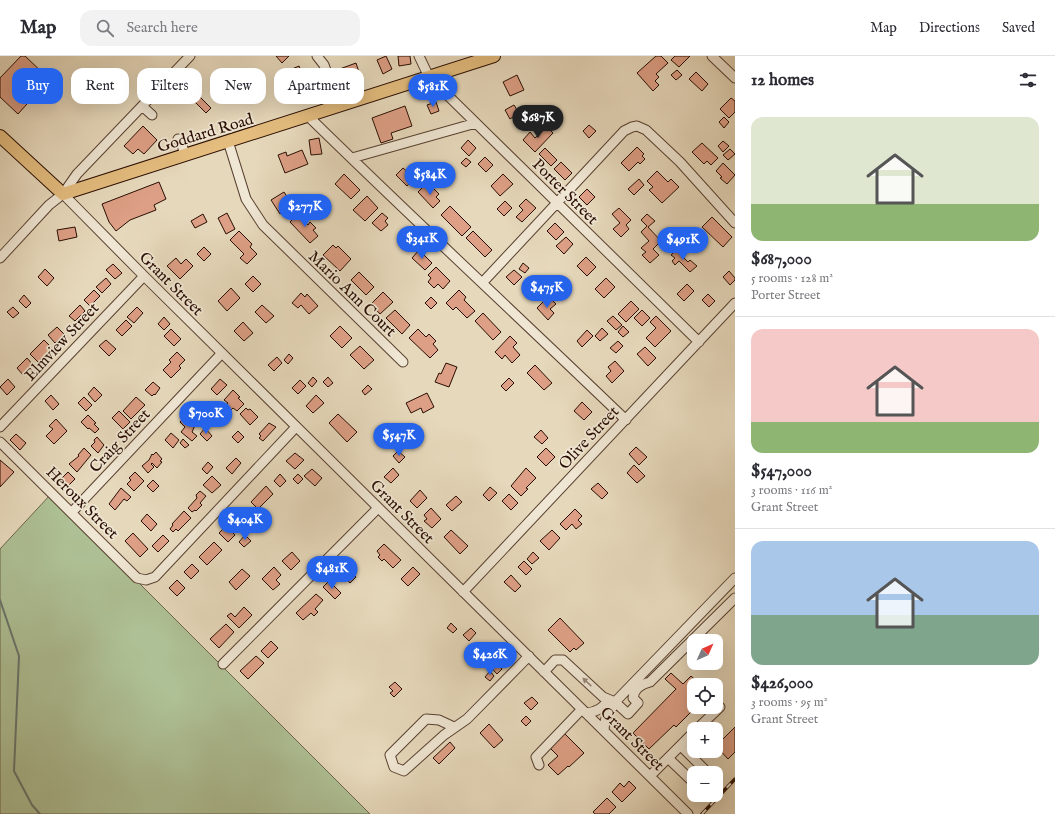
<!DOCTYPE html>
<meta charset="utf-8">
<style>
:root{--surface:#fff;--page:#f2f2f3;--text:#2b2b33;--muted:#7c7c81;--line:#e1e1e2;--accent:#2563eb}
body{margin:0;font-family:"IM FELL English",serif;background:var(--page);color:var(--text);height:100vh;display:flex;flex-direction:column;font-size:15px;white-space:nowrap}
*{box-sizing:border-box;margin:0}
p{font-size:13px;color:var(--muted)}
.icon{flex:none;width:22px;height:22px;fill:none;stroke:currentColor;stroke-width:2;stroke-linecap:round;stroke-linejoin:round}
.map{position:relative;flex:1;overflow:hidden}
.drawer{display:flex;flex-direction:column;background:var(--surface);width:320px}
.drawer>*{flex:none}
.hud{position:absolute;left:12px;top:12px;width:380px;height:36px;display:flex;gap:8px}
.needle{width:26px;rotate:45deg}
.fabs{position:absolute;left:687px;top:578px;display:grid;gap:8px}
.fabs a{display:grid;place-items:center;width:36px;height:36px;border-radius:8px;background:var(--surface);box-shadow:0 4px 16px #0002;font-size:20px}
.price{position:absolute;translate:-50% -34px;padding:0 9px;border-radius:14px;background:var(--accent);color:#fff;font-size:13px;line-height:26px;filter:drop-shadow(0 1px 2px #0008)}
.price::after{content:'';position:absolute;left:50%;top:24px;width:12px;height:9px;margin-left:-6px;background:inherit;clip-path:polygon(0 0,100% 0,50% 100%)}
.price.current{background:#222;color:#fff}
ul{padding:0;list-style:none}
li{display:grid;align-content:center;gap:8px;height:212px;padding:0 16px}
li+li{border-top:1px solid var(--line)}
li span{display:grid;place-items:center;height:124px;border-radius:12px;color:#555}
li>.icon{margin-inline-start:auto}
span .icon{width:72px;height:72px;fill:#fffc;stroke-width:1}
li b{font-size:17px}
h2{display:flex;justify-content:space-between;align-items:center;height:48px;padding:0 16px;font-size:17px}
.pill{padding:0 14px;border-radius:12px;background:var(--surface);box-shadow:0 4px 16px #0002;font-size:14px;line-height:36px}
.pill.current{background:var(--accent);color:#fff}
header{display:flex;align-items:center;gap:24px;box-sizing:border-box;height:56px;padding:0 20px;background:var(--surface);border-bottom:1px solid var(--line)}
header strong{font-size:19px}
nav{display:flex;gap:22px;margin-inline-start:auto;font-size:14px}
.search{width:280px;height:36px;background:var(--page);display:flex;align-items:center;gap:10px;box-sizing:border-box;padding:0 14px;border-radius:12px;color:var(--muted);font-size:15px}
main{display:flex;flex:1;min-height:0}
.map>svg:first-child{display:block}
</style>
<header>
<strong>Map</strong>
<div class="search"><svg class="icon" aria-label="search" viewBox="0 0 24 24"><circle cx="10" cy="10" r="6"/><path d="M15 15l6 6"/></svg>Search here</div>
<nav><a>Map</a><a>Directions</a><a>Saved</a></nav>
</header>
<main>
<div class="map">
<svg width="735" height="758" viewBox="0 0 735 758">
<rect width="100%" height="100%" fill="#e6d8bb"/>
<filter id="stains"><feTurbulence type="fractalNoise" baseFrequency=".005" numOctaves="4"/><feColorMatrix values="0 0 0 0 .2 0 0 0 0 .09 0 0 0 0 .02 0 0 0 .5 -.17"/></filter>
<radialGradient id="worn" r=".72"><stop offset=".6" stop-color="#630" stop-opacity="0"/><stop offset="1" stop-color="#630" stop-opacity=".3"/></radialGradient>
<path fill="#aec095" stroke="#6c664c" d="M51 438 141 525 140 528 370 758H0V493Z"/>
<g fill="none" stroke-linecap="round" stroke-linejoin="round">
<path stroke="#6a746c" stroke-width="2" d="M0 544 19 600 14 715 32 749 40 758"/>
</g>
<path fill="#dd9f85" stroke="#290d02" d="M21 0H25L46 20 42 24 38 19 27 30 36 38 18 58 0 41V22Z
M276 0H289L282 7Z
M386 0 392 13 383 18 377 4Z
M398 0H410L411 8 399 10Z
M656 0H661L668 7 656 18 659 21 655 25 659 29 653 35 637 17Z
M675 0H690L679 11 671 4Z
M356 7 361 22 342 28 337 14Z
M299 10 303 19 295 22 292 13Z
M677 14 682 19 676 24 671 19Z
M696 16 708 28 702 35 689 23Z
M517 19 524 34 510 40 503 26Z
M315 25 319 35 310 38 306 28Z
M196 37 211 52 206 57 191 42Z
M731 42 735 45V56L729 62 720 53Z
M436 46 439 55 431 58 427 49Z
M514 49 519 57 510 63 505 54Z
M405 50 412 70 391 77 393 83 381 87 372 62Z
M724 61 729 66 724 72 719 66Z
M589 69 596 75 589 82 583 75Z
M143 70 157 84 144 98 138 93 133 98 124 90Z
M547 71 553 77 535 96 523 84 530 76 535 82Z
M319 82 322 98 311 99 309 84Z
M468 84 476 92 469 100 461 92Z
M723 85 729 90 723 96 718 90Z
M702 87 718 102 711 109 707 105 704 108 692 96Z
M637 91 644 98 642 100 645 103 640 108 638 106 629 115 621 107Z
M545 92 557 104 551 110 539 98Z
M730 93 735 98 728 104 723 99Z
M302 94 308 108 285 117 278 99 286 96 287 100Z
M485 101 493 109 486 116 478 108Z
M466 102 471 106 466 111 461 107Z
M561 106 572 117 565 124 554 113Z
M428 107 434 114 429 119 422 113Z
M723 107 735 119 727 128 720 122 722 121 716 115Z
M403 112 414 122 407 130 396 119Z
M657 115 668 126 671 123 679 131 662 147 649 134 653 131 647 125Z
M344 118 360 134 351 143 335 128Z
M503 118 513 128 500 140 491 130Z
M639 123 644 129 634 139 628 133Z
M159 126 166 143 154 149 156 154 130 164 116 175 109 166 102 148Z
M424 130 429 134 432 131 439 138 436 141 440 145 433 152 418 136Z
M587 133 595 141 587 149 579 141Z
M284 136 293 150 280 158 271 144Z
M367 140 378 152 365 165 353 154Z
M526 143 536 152 522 166 516 161 523 154 519 150Z
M505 145 512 152 504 160 497 153Z
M450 150 471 171 462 180 441 159Z
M619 152 631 164 626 169 629 173 621 181 613 173 620 167 612 158Z
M227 157 235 173 226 178 218 162Z
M382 157 388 162 385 165 388 169 381 175 372 167Z
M203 158 207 166 195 172 191 165Z
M298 158 308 169 310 166 316 172 313 174 318 180 310 187 290 166Z
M647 158 655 165 648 171 661 185 653 193 659 199 650 207 642 199 646 196 641 192 649 185 641 176 647 170 641 164Z
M712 161 732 181 723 191 702 171Z
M555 167 564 176 556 184 547 175Z
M75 171 77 181 59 185 57 174Z
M239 175 252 188 250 191 257 198 247 208 240 202 244 198 230 184Z
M473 175 492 194 485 201 466 182Z
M566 181 573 188 564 198 556 190Z
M333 189 336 192 338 190 351 203 340 215 323 199Z
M204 191 211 198 204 205 197 198Z
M678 192 683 197 681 199 688 206 690 204 697 210 690 216 679 205 675 209 672 205 675 202 671 199Z
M419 194 432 207 425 214 412 202Z
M586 201 596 211 587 220 577 210Z
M176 202 181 208 186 203 193 210 180 223 167 210Z
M523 207 529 212 525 217 519 213Z
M113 208 122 217 115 223 106 214Z
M436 211 450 225 443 233 438 228 434 232 428 226 431 222 428 219Z
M45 213 54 222 47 230 38 221Z
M514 214 522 221 514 229 506 221Z
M729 215 735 222V224L730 229 723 221Z
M359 216 374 231 366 239 351 224Z
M253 220 261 228 253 236 245 228Z
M106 222 111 228 102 237 96 231Z
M606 222 615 231 604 242 595 233Z
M687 228 694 235 684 245 677 238Z
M231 232 240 242 227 255 218 245Z
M94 234 100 240 90 250 84 244Z
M459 234 466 241 464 244 475 255 467 262 456 251 453 254 446 247Z
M383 236 393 246 380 258 371 248Z
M301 237 305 241 307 238 318 250 309 258 301 249 298 252 292 247Z
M708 238 715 245 709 251 702 244Z
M24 239 31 247 26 252 19 245Z
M431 241 437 247 431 253 425 247Z
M552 244 556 248 550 253 554 257 548 264 537 252 544 245 548 248Z
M631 245 639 253 626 266 618 258Z
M80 249 85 255 75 265 69 260Z
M262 249 274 260 266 267 255 256Z
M13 251 19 257 13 262 7 256Z
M137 251 143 257 134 267 127 261Z
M395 254 410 269 402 278 386 262Z
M642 254 650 262 642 270 634 262Z
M483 257 501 276 493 284 475 265Z
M613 260 622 269 616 274 607 265Z
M656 260 671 275 655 291 646 282 656 272 650 266Z
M164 261 170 268 164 274 158 268Z
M126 264 132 270 122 280 116 274Z
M243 266 253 277 244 285 234 275Z
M340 270 352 282 342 292 330 280Z
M623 270 629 276 623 281 618 276Z
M57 271 64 278 55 287 48 279Z
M602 272 608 278 600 285 595 280Z
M171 273 181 283 174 290 164 280Z
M418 273 426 281 429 278 436 285 433 288 438 294 430 302 409 282Z
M587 274 593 280 582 291 577 285Z
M510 280 517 287 513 291 520 299 512 307 505 299 502 303 495 296Z
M44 284 52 292 38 306 30 298Z
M106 284 116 293 109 300 99 290Z
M618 285 623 290 616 297 610 292Z
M360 290 374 304 364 313 350 299Z
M645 291 656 302 648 310 637 298Z
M177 296 185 304 179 310 181 312 171 322 163 314 171 306 169 304Z
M289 298 293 302 288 308 284 304Z
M277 301 282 307 274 315 268 309Z
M27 302 34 310 24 320 17 312Z
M615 305 624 315 612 327 606 320 611 315 608 311Z
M446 307 457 311 449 331 435 326 439 317 441 318Z
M535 309 552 327 544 334 527 317Z
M313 321 317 325 312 331 308 327Z
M328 321 333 327 328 331 323 326Z
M509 322 514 327 506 335 501 330Z
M8 323 15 331 7 339 0 331Z
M220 323 227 329 217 339 211 333Z
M300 324 306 330 298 338 292 332Z
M153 326 160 332 155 339 154 338 152 340 145 334Z
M368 329 372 333 365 339 362 335Z
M94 331 102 339 95 346 88 338Z
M233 334 240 341 238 342 244 348 237 355 233 352 231 354 226 349 228 347 224 344Z
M427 337 434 351 423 357 421 352 411 357 406 347Z
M51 339 59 348 53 354 45 345Z
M316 339 324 347 313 357 306 350Z
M84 341 92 349 86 355 78 347Z
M136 341 145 349 131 363 123 355Z
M582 346 592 356 584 364 574 355Z
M217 347 224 354 213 365 206 358Z
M246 352 248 354 250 353 258 361 250 369 240 358Z
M119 355 130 366 123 373 112 362Z
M338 358 357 376 347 386 329 367Z
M88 359 96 367 94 368 99 373 95 377 89 372 88 373 81 366Z
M186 359 196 367 192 376 197 380 192 385 181 376 185 371 180 366Z
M56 363 67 375 54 388 46 380 53 373 49 370Z
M269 367 276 371 263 385 259 382 261 380 259 378Z
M205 372 212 380 207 385 200 378Z
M541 374 548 382 542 388 534 381Z
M238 375 244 381 238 387 232 381Z
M171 377 179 384 173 392 165 384Z
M411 377 419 385 415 389 407 381Z
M16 378 26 387 20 394 10 384Z
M97 381 104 389 98 397 91 390 95 386 94 384Z
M183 383 189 389 185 392 180 387Z
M636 391 647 401 639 409 629 398Z
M84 392 91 399 77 416 69 408 79 400 78 399Z
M546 392 555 401 546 410 537 401Z
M398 395 405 401 399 407 393 400Z
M156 396 162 403 160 405 162 406 157 412 152 407 151 408 154 411 148 417 142 410 149 404 152 398 153 399Z
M295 397 304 404 295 413 286 405Z
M236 402 241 407 232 418 226 412Z
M0 404 14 416 0 431Z
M208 406 213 411 207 418 202 413Z
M634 409 645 420 637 427 627 417Z
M393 412 399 419 391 427 384 421Z
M526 412 536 422 526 432 528 433 521 440 511 430Z
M312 413 322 422 315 430 304 420Z
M68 416 75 423 66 432 59 425Z
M135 416 144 425 134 435 127 428 131 424 129 422Z
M280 418 286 425 280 431 274 425Z
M298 418 303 423 298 428 293 423Z
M212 420 221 429 212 437 203 429Z
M153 424 159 430 153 436 147 430Z
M598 427 608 437 602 443 591 433Z
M266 430 273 438 258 453 251 446Z
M490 431 497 437 489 445 483 439Z
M121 432 131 441 127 445 124 443 115 454 109 448Z
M420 434 427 442 417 452 410 445Z
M200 435 206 440 200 447 202 449 196 455 195 454 192 456 188 452 197 442 196 439Z
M509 438 518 447 511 454 502 445Z
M456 440 462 446 452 455 446 449Z
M241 452 249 460 242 468 235 461 239 457 237 455Z
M431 452 441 463 432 472 424 465 427 463 424 459Z
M575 453 582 460 578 464 582 468 576 473 572 468 566 474 560 468Z
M184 455 191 462 178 475 176 473 173 476 170 473 173 469 172 468Z
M147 458 157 468 151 475 141 465Z
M226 470 235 479 228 486 219 477Z
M451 474 468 490 460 498 444 481Z
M552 474 560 482 549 494 540 485Z
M133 477 148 493 140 501 125 485Z
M163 479 169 485 158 496 152 490Z
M245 479 251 485 244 491 239 486Z
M214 486 222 494 207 509 199 501Z
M384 488 401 504 393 512 384 503 382 505 378 501 380 499 377 495Z
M292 496 300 505 291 514 282 505Z
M533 496 539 502 532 508 527 503Z
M524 505 532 513 526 519 518 511Z
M192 508 199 515 191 523 184 516Z
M344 509 356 521 350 527 338 514Z
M274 511 281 519 276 524 280 528 273 534 262 523Z
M413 511 420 518 408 530 401 523Z
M242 513 250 520 236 534 229 526Z
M511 519 521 530 515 536 504 526Z
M177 524 185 532 177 540 169 532Z
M329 525 341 537 335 543 323 531Z
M316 538 323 544 315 553 318 556 314 560 311 557 303 564 296 557Z
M244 551 252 559 239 572 227 560 231 557 235 561Z
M560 562 584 587 576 594 574 592 570 596 548 574Z
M451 567 457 573 453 577 447 572Z
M226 568 234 576 219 592 210 583Z
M471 572 476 577 469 585 463 579Z
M271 585 278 592 268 602 261 595Z
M493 595 499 602 495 605 502 613 497 618 484 604Z
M256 600 264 607 248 623 240 615Z
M490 615 494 620 490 625 485 621Z
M671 617 683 628 691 620 701 629H694V651H696L676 671 674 669 649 693 633 677 676 633 665 623Z
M395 626 402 633 394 641 390 637 393 635 389 631Z
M532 641 538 647 531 654 524 647Z
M526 660 531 665 526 670 521 665Z
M489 668 503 684 494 692 480 677Z
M735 671V696L728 703 716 690Z
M564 677 584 697 569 711 568 710 558 719 548 709 558 700 550 692Z
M450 686 455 692 439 708 433 702Z
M629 725 636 732 622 746 612 736 620 727 624 731Z
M607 742 616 751 609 758H595L593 756Z"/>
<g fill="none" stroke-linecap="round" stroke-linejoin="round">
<g stroke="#584030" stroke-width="11">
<path id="minor" d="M317 0 324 9 339 50
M419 0 429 21 699 286
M712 0 735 22
M142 50 152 59
M308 60C413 163 520 262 626 364
M178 83 182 89 185 99
M228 85 246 143 263 169 403 306
M352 102 476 67
M63 138 144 220 688 758
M0 202 49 149 63 138 77 118 190 0
M483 226 624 75 632 71 637 70 646 74 680 106 735 167
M0 371 144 220
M0 386 137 522 146 524 155 521 296 371
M72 456 222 297
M463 536 735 247
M223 608 378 452
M544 616 555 604H563L603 641 615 646 628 658 638 647 633 642C634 633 642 628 650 626L735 542
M615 646 735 522
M586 657C597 656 602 652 609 644
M454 671 439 664 426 663 390 699 394 711 404 715 444 679 467 663 529 600
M697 673 720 651
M604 675C604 663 608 656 616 647
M681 690 704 713 705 717
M668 702 694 727
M539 709 536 701 582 653
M650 720 694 676"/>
</g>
<g stroke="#290d02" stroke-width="14">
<path id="major" d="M0 80 63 138 494 0"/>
</g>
<use href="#minor" stroke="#efe6d3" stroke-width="9"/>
<use href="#major" stroke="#e3bc7e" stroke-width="12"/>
<g stroke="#290d02" stroke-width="3.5">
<path id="rail" d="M702 758 735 723"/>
</g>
<use href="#rail" stroke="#efe6d3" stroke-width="2" stroke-dasharray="6" stroke-linecap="butt"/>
</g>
<defs><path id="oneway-solid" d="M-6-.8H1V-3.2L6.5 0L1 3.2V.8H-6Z"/></defs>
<use fill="#968475" href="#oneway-solid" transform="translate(587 626) rotate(-137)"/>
<g text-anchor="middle" stroke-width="3.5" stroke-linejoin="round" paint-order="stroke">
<g font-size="16" fill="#290d02" stroke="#efe6d3">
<text transform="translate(205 76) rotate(-17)" y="6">Goddard Road</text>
<text transform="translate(566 135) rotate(45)" y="6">Porter Street</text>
<text transform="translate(172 227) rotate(45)" y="6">Grant Street</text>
<text transform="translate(353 237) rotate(44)" y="6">Mario Ann Court</text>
<text transform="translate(61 285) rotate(-47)" y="6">Elmview Street</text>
<text transform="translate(588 381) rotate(-47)" y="6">Olive Street</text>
<text transform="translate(119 384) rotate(-47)" y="6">Craig Street</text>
<text transform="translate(83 446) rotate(45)" y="6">Heroux Street</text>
<text transform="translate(403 455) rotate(45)" y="6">Grant Street</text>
<text transform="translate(633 682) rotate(45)" y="6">Grant Street</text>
</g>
</g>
<rect width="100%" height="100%" filter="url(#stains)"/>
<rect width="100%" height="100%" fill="url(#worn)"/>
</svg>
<div class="fabs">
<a><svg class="needle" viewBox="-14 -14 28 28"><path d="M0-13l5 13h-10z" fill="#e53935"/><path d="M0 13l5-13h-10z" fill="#7c7c81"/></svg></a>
<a><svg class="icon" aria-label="locate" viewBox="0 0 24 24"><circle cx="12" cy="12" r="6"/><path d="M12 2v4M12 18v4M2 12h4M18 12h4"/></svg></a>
<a>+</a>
<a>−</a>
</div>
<b class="price" style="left:433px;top:52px">$581K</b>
<b class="price current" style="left:538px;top:83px">$687K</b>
<b class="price" style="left:430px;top:140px">$584K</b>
<b class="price" style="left:305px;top:172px">$277K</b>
<b class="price" style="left:422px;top:204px">$341K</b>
<b class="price" style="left:683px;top:205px">$491K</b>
<b class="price" style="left:547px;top:253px">$475K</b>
<b class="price" style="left:206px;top:379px">$700K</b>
<b class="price" style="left:399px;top:401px">$547K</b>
<b class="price" style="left:245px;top:485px">$404K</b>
<b class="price" style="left:332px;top:534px">$481K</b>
<b class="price" style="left:490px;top:620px">$426K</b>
<div class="hud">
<a class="pill current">Buy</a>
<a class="pill">Rent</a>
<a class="pill">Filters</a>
<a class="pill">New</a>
<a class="pill">Apartment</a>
</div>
</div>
<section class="drawer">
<h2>12 homes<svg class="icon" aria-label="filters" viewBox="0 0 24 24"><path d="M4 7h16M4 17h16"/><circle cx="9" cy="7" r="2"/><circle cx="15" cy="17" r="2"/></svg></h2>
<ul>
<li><span style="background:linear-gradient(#dfe7d0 70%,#8fb573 0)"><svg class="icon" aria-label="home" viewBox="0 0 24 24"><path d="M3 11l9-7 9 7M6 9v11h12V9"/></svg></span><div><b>$687,000</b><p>5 rooms · 128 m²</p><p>Porter Street</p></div></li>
<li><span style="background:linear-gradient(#f6c9c9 75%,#8fb573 0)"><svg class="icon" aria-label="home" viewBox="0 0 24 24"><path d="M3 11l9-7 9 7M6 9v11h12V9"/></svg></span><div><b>$547,000</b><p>3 rooms · 116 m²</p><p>Grant Street</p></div></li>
<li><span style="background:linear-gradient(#a9c7e8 60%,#7fa58c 0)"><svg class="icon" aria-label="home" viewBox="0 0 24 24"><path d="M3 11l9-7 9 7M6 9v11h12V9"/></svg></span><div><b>$426,000</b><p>3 rooms · 95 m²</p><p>Grant Street</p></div></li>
</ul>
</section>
</main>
